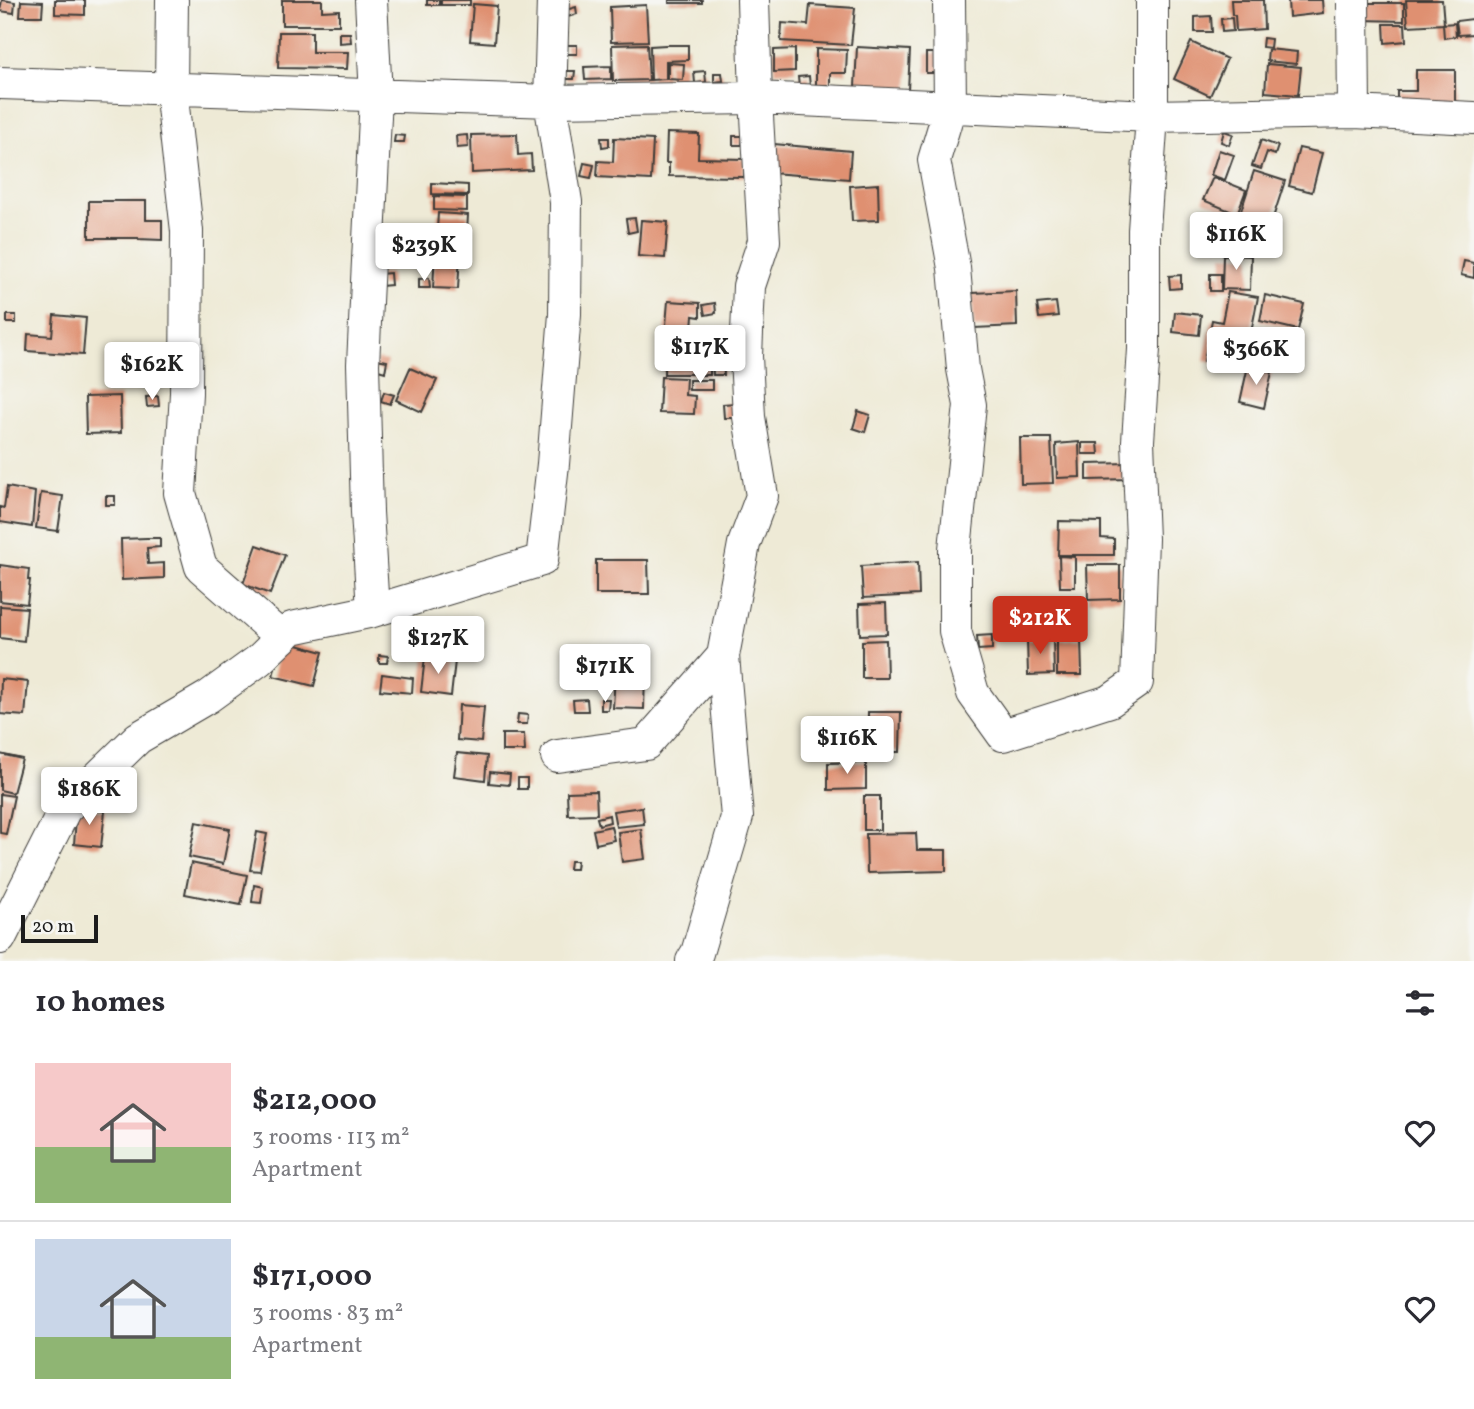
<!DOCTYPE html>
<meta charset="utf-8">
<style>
:root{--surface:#fff;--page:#f7f7f7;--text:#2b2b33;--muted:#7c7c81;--line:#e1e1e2;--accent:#c8321e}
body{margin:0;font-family:Vollkorn,serif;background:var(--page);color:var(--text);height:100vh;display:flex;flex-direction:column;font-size:26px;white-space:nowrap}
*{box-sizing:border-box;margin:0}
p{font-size:23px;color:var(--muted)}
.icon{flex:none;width:38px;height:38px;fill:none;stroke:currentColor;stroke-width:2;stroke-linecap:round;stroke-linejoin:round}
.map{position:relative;height:961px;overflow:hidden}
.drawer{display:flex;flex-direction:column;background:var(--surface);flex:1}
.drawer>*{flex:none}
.scale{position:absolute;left:21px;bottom:18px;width:77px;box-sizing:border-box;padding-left:7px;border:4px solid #1c1c1c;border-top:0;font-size:19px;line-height:24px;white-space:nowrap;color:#1c1c1c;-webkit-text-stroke:5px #f6f6f2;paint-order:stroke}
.price{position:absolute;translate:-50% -60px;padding:0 16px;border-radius:7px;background:#fff;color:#222;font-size:23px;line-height:46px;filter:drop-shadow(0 2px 4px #0008)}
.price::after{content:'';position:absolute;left:50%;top:42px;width:21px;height:16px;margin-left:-10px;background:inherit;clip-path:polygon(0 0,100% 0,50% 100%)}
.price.selected{background:var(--accent);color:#fff}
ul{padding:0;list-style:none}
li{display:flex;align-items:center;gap:21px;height:175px;padding:0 35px}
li+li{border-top:2px solid var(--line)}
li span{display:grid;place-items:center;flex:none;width:196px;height:140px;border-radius:0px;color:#555}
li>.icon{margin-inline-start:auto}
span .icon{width:84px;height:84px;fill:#fffc;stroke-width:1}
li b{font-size:30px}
h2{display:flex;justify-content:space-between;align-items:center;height:84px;padding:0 35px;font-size:30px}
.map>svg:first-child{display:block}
</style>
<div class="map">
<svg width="1474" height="961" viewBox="0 0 1474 961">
<rect width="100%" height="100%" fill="#f6f6f2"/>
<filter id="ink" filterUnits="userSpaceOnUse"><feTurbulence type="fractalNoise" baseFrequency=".0143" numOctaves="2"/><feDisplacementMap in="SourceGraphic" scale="14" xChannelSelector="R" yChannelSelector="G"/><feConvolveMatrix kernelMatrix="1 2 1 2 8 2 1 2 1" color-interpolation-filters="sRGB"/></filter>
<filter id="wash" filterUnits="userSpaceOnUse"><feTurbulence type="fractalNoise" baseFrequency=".00686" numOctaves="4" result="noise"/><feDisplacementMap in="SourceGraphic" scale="28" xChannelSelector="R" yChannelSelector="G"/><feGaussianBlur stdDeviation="1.57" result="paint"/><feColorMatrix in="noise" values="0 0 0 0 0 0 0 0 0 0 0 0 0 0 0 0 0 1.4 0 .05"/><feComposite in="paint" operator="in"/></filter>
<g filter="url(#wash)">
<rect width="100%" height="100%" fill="#eeead6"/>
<g id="blocks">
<path fill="#df9071" d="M2 0 15 2 14 13 0 11Z
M55 0H85V15L55 14Z
M282 0H322V11L339 10V25H282Z
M427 0H439V5H427Z
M441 0H470V5H441Z
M669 0H702V3H669Z
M1231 0H1263L1264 29 1236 31 1235 15H1232Z
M1288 0H1322L1323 13 1289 17Z
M1406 0H1442L1444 24 1408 26Z
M21 1 43 2 42 16H20Z
M1361 3H1404V21L1361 20Z
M473 4 497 6 494 43 470 41Z
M646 5 648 41 611 42 610 7Z
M810 5 855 8 851 45 781 41 782 23 808 25Z
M576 7 577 14 568 17 566 10Z
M1211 16 1212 32H1195V17Z
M1232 18 1233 31 1222 32 1221 19Z
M1472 19 1474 34 1458 35 1456 21Z
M1455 23 1456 36 1444 38 1443 24Z
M1384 24H1405L1406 41 1385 43Z
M279 32H312V52H348L347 69 278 68Z
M339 33H350L351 42 339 43Z
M1263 38 1271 39 1270 48 1262 47Z
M1191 42 1227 59 1210 96 1174 79Z
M647 44 649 80 613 81 612 45Z
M566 45H577V54H567Z
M666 45H688V60L666 61V79L651 80 650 46Z
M857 47 910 50 908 90 855 87Z
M795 49V71L774 72V50Z
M816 49 847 50 846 73H830V85H816Z
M1268 49 1297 52 1296 64 1267 61Z
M926 53H940V73H926Z
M668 63 684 64 683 80 668 79Z
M1267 64 1301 67 1298 95 1265 92Z
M611 66V79L585 80 584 67Z
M1416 70H1455V106H1397V91H1416Z
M565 71H575L574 79H565Z
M705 71 706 82 695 83 694 72Z
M714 73H722L723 81 714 82Z
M809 76 810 86 799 87 798 77Z
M1224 131 1233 134 1229 145 1221 142Z
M667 133 699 134 698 158 745 159 744 177 669 176V163H666Z
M517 134 518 155 531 154 532 170 472 173 471 135Z
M395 135 405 136 404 142H394Z
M467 135 468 147 457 148 456 136Z
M733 136H743L742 145H733Z
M601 138H609V146L602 147Z
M614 138 653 140 651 180 597 177 598 161 613 162Z
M1261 140 1278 146 1275 155 1267 152 1261 169 1252 166Z
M774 144 851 151 849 179 772 173Z
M1299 148 1322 153 1312 192 1289 186Z
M1219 150 1234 155 1225 180 1211 175Z
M584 163 594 165 591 178 581 176Z
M1254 171 1285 181 1270 227 1239 217Z
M1213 177 1246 190 1237 214 1203 200Z
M432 183 468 185V195L432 194Z
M878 184 879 220 852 221 850 186Z
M434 196 467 197V211L434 210Z
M89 201H146V220H162V240L138 239V238H89Z
M438 213 468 215 466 249 436 247Z
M635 218 637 231 628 233 626 219Z
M641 220 668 222 665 258 638 256Z
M407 231H433V249H406Z
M395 239 396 250H385V240Z
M435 251 460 253 458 289 433 288Z
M1223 255 1251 256 1250 290 1222 289Z
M1464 261 1474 263V278L1461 275Z
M390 273 391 285 381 286 380 274Z
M1210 274H1221V291H1210Z
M1181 275V288L1170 289 1169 276Z
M429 278 430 288H419V279Z
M1016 291 1017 326 974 328 972 293Z
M1228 292 1258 297 1244 368 1204 361 1212 320 1222 322Z
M1265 295 1304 304 1298 330 1260 321Z
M668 301 700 303V317L693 316 691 338 665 337Z
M1056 302 1058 316 1039 318 1037 304Z
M715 303 716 313 705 315 703 305Z
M1175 312 1201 315 1199 335 1173 332Z
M7 315H16V323H7Z
M54 315 86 318 83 355 27 351 28 334 52 336Z
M665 341H691V362H695L696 374H664Z
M377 359 387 361 385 372 375 369Z
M723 359 724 375H713L712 360Z
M700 364H710V375H700Z
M1248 366 1272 372 1264 408 1240 402Z
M410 368 437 380 422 412 396 400Z
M661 377 686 378 685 395 695 396 694 414 659 413Z
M689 380H712V390H689Z
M384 392 394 395 390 404 381 401Z
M120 396 121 433 86 434 85 397Z
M158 396 159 406 147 407 146 397Z
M736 403 737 418H724L723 404Z
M858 411 870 415 865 432 853 428Z
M1020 438H1051L1053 483 1021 484Z
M1079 442 1080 477 1057 478 1056 444Z
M1082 443H1098L1099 454H1082Z
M1130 463 1131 479 1087 480V464Z
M7 487 35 492 32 527 0 522V507L4 508Z
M41 493 63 496 58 531 36 528Z
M106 496H115V505H106Z
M1059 521 1101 522V538L1114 539V555H1058Z
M147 538H160V547L147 548 148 564 164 563V578L122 580 121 539Z
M257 545 285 555 270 594 243 584Z
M1059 556 1075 557V587H1060Z
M596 560H648L649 594H596Z
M918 562 919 595 863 598 861 566Z
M0 565 29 569 28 580H30L27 604 0 601Z
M1087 565H1120V599L1088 600Z
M1053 599 1054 633H1029L1028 600Z
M886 603 887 634 860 635 859 604Z
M0 606 27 608 24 641 0 638Z
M992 635V649L978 650 977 636Z
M1053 638 1054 674 1028 675 1027 639Z
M1081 639 1082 675H1057V640Z
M886 640 887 678H862V641Z
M282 641 323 652 314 686 273 676Z
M379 655 388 656 387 663H379Z
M425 657 455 661 451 696 421 692Z
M382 674 413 678 412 693 380 690Z
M615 674H645L644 709 613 708Z
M1 679 28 682 25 716 0 714Z
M587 699 588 711H574L573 700Z
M601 699H609L608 710H601Z
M459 705 484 707 481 742 457 740Z
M868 712H901L900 752H868Z
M518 714 528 715 527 724H517Z
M502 734H524L525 751H502Z
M457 753 487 756 485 780 454 776Z
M0 754 22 759 13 793 0 790Z
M866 762V789L828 790V763Z
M490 772 510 774 509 785 489 783Z
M518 778H527V789H518Z
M596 791 597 814 568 815 567 792Z
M0 794 14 796 6 834 0 833Z
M864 796H880V830H864Z
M642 807 644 824 616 827 613 811Z
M77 808 105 811 101 847 74 844Z
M609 815 610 822 599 825 597 818Z
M196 822 230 829 223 864 189 857Z
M611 826 614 840 596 844 593 830Z
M641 829 645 859 622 862 618 832Z
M257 832 267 834 260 871 250 870Z
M916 833 917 850H946V871L867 873 866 834Z
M570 861H577L576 869H569Z
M191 863 247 875 241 905 185 894Z
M254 885 263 887 261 903 252 902Z"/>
</g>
</g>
<g filter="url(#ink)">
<use href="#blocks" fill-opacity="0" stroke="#3c3b38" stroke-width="2"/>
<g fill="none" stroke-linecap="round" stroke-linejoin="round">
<g stroke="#3c3b38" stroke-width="34">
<path id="minor" d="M172 0 171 89 187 231 186 393 180 493 201 567 282 638
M371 0 376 96 363 364 367 512 373 611
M949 0 950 107 934 160 954 268 963 369 970 405 955 549V631L973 693 1003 735 1110 701 1137 682 1142 539 1138 441 1144 349V230L1152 116V0
M1353 0 1354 112
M0 83 550 101 756 98 753 0
M557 756 646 744 723 656 744 544 762 496 749 417 746 356 749 286 764 241 756 98 1152 116 1354 112 1474 118
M0 938 65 809 138 738 208 697 259 660 292 628 373 611 542 560 553 464 565 314 566 202 550 101 553 0
M692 961 697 953 737 817 723 656"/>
</g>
<use href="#minor" stroke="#fff" stroke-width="32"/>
</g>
</g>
</svg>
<div class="scale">20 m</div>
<b class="price" style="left:1236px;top:272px">$116K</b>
<b class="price" style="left:424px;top:283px">$239K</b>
<b class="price" style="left:700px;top:385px">$117K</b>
<b class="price" style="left:1256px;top:387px">$366K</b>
<b class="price" style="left:152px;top:402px">$162K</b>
<b class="price selected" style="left:1040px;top:656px">$212K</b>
<b class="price" style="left:438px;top:676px">$127K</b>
<b class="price" style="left:605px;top:704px">$171K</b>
<b class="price" style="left:847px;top:776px">$116K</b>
<b class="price" style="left:89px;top:827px">$186K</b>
</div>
<section class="drawer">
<h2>10 homes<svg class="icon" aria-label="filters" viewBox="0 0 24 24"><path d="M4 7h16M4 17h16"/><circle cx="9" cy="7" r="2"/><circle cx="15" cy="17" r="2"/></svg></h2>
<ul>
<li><span style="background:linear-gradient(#f6c9c9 60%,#8fb573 0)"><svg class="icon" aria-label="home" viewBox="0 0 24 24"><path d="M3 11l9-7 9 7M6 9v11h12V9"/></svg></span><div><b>$212,000</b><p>3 rooms · 113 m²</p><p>Apartment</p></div><svg class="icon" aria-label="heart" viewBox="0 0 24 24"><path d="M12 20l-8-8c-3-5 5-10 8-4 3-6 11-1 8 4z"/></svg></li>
<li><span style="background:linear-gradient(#c9d6e8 70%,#8fb573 0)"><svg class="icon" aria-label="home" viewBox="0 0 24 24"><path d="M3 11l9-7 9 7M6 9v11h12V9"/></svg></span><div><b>$171,000</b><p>3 rooms · 83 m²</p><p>Apartment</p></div><svg class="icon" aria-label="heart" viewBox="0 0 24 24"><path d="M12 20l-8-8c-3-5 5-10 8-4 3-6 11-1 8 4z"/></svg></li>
</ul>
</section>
